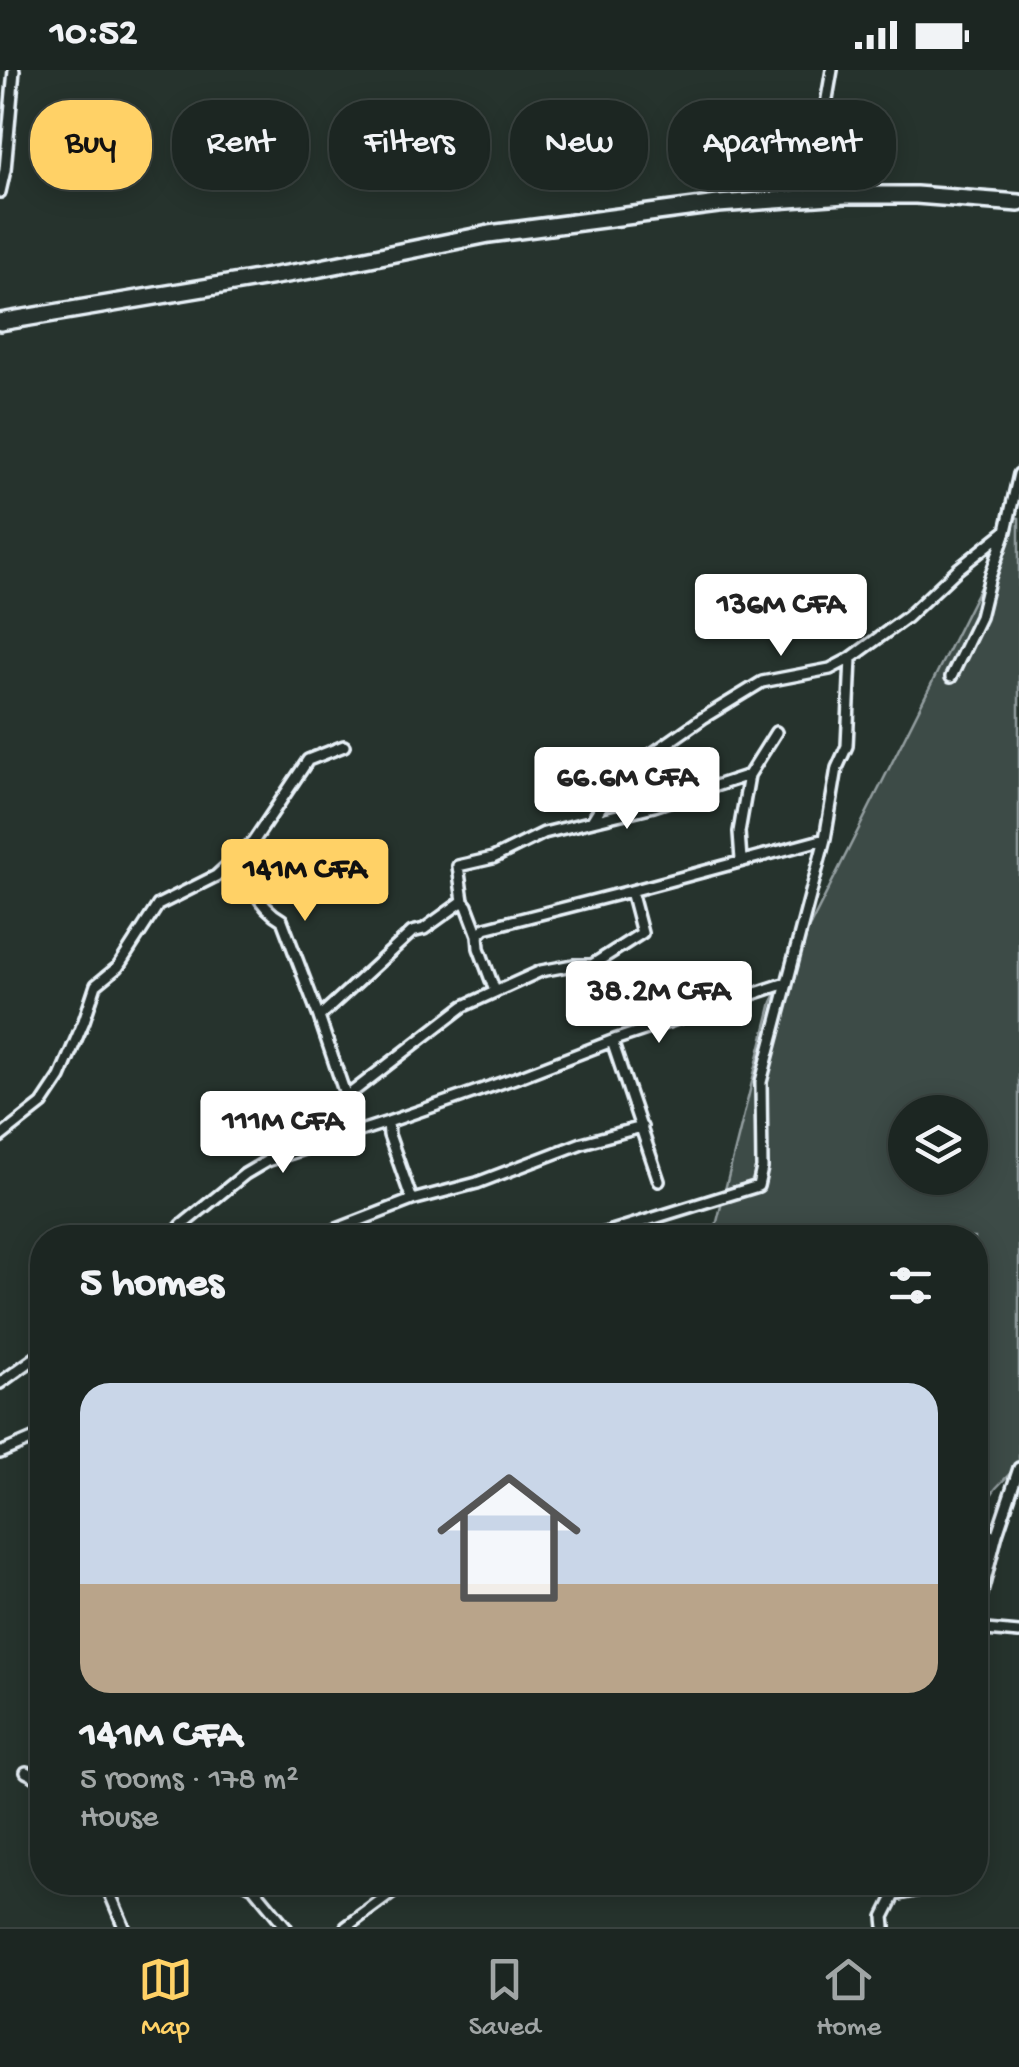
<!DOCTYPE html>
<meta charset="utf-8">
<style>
:root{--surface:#1c2622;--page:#252e2a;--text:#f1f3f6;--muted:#a0a5a5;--line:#3a4340;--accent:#ffd166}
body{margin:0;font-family:"Gochi Hand",sans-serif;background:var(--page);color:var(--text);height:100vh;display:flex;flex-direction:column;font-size:38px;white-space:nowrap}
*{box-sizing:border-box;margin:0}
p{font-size:32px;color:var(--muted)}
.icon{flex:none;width:55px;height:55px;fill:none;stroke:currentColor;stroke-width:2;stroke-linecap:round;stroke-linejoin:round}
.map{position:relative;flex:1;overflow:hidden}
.details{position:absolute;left:30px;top:1155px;width:958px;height:670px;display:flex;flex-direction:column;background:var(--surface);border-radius:40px;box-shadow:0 5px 25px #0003,0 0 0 2px var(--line)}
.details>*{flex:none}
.banner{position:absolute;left:30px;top:30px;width:960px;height:90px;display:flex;gap:20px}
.buttons{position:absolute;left:888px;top:1025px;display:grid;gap:20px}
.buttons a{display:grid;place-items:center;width:100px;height:100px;border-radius:50%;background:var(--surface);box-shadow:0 5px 25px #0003,0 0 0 2px var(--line);font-size:50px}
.price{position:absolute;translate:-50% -85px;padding:0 22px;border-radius:10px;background:#fff;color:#222;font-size:32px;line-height:65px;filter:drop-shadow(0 2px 5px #0008)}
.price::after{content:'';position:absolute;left:50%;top:60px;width:30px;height:22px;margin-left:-15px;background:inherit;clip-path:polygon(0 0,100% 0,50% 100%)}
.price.selected{background:var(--accent);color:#111}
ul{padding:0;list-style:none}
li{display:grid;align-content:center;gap:20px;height:530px;padding:0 50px}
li+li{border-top:2px solid var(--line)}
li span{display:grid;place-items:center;height:310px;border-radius:30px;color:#555}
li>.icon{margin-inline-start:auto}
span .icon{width:180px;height:180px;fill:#fffc;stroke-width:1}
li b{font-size:42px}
h2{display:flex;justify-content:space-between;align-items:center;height:120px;padding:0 50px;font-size:42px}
.chip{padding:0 35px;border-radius:40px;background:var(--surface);box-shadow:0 5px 25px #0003,0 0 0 2px var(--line);font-size:35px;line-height:90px}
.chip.selected{background:var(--accent);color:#111}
.status{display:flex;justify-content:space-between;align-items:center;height:70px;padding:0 50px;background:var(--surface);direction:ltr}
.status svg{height:28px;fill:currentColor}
.tabs{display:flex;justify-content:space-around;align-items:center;height:140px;border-top:2px solid var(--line);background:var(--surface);font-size:28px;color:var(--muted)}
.tabs a{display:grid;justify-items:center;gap:5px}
.tabs .selected{color:var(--accent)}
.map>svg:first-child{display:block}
</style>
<div class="status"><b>10:52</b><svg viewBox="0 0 49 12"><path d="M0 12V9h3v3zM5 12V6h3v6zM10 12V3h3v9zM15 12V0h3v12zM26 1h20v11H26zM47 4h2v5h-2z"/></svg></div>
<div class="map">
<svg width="1019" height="1857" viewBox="0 0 1019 1857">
<rect width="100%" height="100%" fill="#26332d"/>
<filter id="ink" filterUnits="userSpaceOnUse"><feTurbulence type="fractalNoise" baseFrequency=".01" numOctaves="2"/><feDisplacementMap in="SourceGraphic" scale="20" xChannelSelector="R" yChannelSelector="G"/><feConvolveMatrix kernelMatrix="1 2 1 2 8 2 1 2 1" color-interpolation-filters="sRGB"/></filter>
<g filter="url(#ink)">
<path fill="#3e4b47" stroke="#939ea0" stroke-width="2.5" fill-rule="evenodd" d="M1015 447 1019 448V1394L996 1418 975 1447V1168H713L772 932ZM905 1042H970V1108H905Z"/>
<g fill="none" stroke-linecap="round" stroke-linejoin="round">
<g stroke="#e8f1f8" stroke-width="16">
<path id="street" d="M0 122 5 100 14 0
M810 126 832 0
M951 607 980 547 989 510 1006 461 1019 404
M592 751 602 735 646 688 703 648 762 612 830 599 851 588 907 547 958 499 1006 461
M242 781C247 809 256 835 282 850L319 947
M741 790 739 762 749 705 776 662
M463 831 467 836 478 865
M495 921 479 878 478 865 485 858 631 821
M612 971 659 1111
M346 1027 464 936 541 901 573 895H592L642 863 631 821 825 769 837 698 847 676 851 588
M0 1067 42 1034 60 1007 84 951 96 915 118 897 158 835 216 806 253 772 308 690 344 676
M267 1091 286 1072 346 1027 319 947 412 862 424 859 463 831 458 796 493 788 544 763 654 736 749 705
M412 1130 389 1065 388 1052 521 1006 617 969 786 913
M172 1168 182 1155 245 1104 267 1091 388 1052
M314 1168 412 1130 477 1113 582 1073 642 1057
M589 1168 758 1116 762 1098 761 1012 825 769
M0 1313 42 1283
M0 1383 42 1365
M975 1473 997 1464
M975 1550 997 1464 1019 1398
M975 1559 1019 1563
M26 1702 42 1710
M975 1750 977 1755 975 1759
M105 1812 124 1857
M244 1812 253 1817 286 1857
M880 1812 895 1825 930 1818 936 1812
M346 1857 407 1812
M885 1857 884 1847 895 1825"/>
</g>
<g stroke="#e8f1f8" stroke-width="22">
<path id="highway" d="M0 252 311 200 489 164 718 134 845 125H916L1019 133"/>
</g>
<use href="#street" stroke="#26332d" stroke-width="9"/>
<use href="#highway" stroke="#26332d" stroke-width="15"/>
</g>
</g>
</svg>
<div class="buttons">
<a><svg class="icon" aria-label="layers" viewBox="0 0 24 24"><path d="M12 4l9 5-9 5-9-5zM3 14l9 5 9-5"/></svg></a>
</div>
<b class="price" style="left:781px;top:589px">136M CFA</b>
<b class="price" style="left:627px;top:762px">66.6M CFA</b>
<b class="price selected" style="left:305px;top:854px">141M CFA</b>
<b class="price" style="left:659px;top:976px">38.2M CFA</b>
<b class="price" style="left:283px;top:1106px">111M CFA</b>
<div class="banner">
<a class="chip selected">Buy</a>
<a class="chip">Rent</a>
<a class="chip">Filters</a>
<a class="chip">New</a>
<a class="chip">Apartment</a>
</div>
<section class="details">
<h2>5 homes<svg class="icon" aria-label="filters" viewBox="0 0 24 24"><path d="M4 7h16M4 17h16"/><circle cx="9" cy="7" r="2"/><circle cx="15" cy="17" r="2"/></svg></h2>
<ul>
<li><span style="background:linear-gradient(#c9d6e8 65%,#b9a48a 0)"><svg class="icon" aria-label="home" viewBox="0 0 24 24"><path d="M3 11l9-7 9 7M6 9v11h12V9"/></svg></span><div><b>141M CFA</b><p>5 rooms · 178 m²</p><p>House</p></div></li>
</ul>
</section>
</div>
<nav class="tabs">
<a class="selected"><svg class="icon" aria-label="map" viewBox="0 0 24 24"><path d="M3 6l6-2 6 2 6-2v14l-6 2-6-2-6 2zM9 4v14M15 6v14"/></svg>Map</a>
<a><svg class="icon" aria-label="saved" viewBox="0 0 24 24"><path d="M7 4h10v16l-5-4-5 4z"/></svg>Saved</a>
<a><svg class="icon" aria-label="home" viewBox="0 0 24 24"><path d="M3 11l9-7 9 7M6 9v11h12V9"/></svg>Home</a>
</nav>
